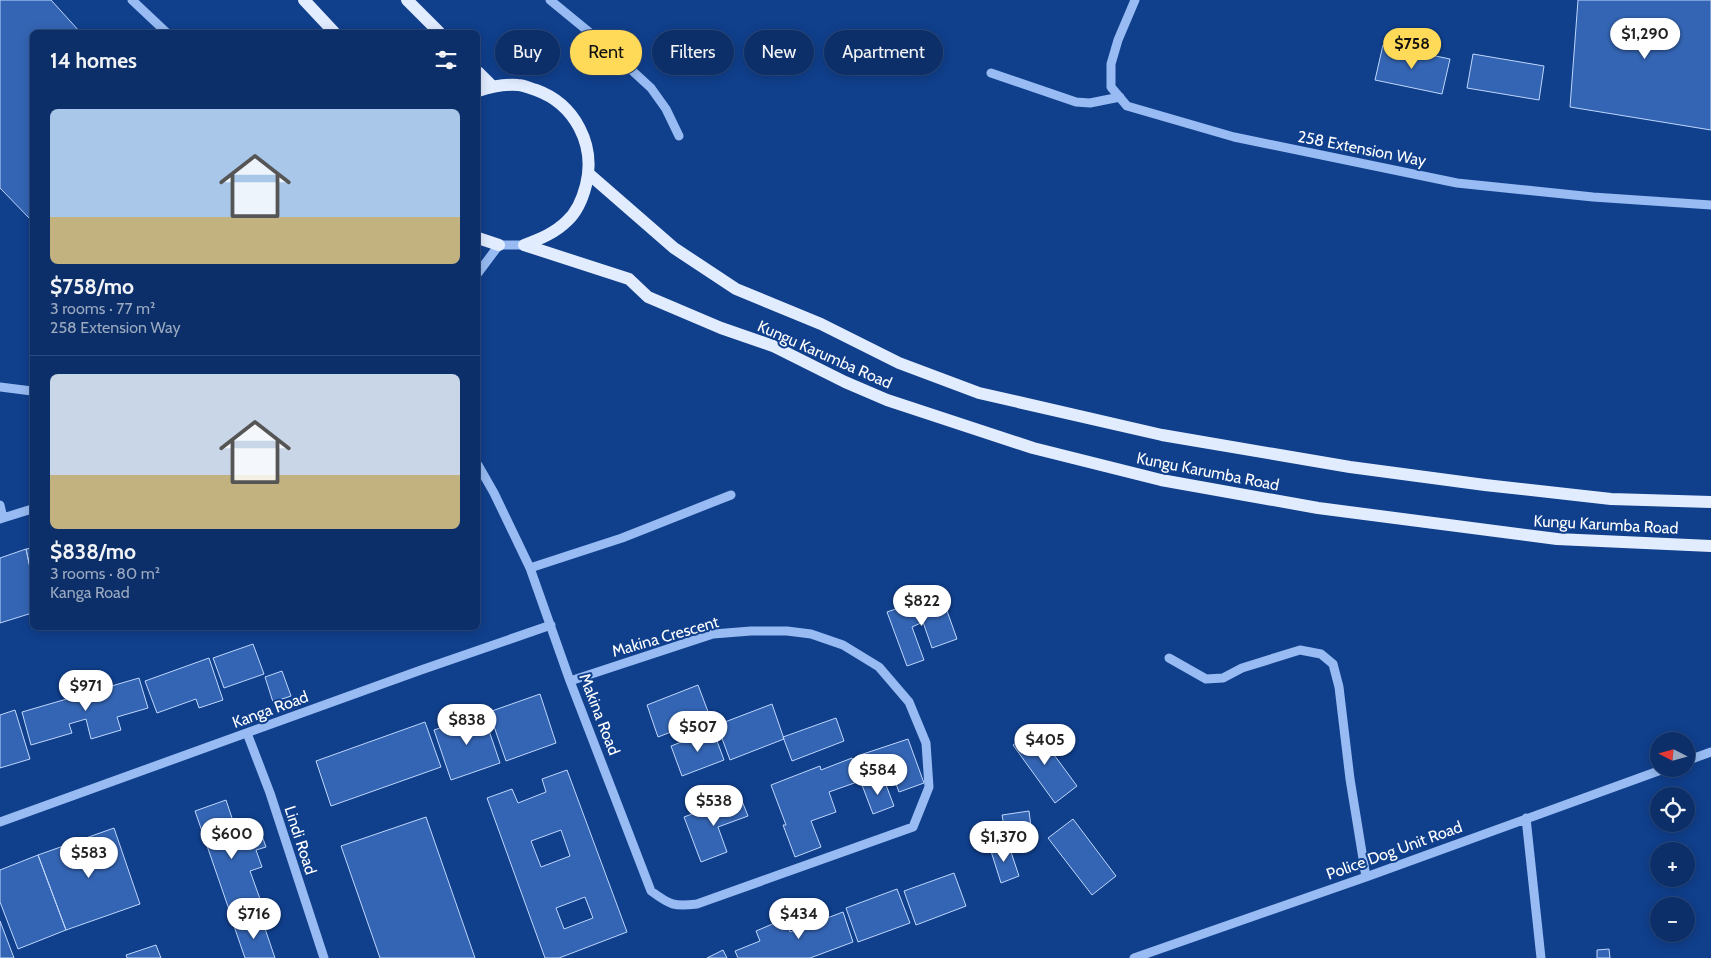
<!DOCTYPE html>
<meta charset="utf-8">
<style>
:root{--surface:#0c2f69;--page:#15376f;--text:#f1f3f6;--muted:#9aa9c0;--line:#2c4a7d;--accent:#ffd958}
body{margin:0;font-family:Cabin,sans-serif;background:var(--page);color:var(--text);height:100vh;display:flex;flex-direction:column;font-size:19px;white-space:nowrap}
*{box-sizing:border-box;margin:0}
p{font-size:16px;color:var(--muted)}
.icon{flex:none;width:28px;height:28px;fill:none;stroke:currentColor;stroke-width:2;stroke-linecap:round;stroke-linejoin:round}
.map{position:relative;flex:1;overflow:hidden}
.details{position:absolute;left:30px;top:30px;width:450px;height:600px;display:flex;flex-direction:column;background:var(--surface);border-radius:8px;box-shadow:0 2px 12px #0003,0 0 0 1px var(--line)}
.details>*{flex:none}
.hud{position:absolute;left:495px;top:30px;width:475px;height:45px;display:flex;gap:10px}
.needle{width:32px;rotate:276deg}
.fabs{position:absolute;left:1650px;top:732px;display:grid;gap:10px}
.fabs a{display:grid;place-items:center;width:45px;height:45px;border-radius:50%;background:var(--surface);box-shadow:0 2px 12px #0003,0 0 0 1px var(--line);font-size:25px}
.price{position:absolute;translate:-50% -42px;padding:0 11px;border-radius:18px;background:#fff;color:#222;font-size:16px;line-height:32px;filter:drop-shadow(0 1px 2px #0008)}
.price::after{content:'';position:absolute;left:50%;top:30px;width:15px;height:11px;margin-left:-8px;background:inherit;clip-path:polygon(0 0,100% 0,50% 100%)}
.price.current{background:var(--accent);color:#111}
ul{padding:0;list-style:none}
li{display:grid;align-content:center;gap:10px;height:265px;padding:0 20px}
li+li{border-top:1px solid var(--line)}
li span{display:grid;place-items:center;height:155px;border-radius:8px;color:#555}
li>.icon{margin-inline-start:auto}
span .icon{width:90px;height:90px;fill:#fffc;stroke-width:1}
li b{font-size:21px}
h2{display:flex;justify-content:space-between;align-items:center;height:60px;padding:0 20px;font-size:21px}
.tag{padding:0 18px;border-radius:22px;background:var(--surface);box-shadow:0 2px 12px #0003,0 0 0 1px var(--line);font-size:18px;line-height:45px}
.tag.current{background:var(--accent);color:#111}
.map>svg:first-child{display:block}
</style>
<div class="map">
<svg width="1711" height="958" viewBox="0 0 1711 958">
<rect width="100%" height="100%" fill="#103f8c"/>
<path fill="#3465b4" stroke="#bed7fd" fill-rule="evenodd" d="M0 0H51L80 32H32V221L0 188Z
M1578 0H1711V130L1570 107Z
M1383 45 1450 59 1442 94 1375 80Z
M1473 54 1544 66 1539 100 1467 88Z
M32 548V577L26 549Z
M26 549 32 577V613L0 623V558Z
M941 594 957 639 932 648 923 622 912 627 924 660 907 666 887 612 904 606 905 608Z
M253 644 264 674 224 688 213 658Z
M209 658 223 700 199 708 196 699 157 713 145 681Z
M282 671 291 696 273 702 265 677Z
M139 678 148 708 117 717 121 730 91 739 86 719 69 724 72 733 31 745 22 712Z
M698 685 710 717 658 737 647 705Z
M540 694 556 743 506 761 489 712Z
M772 704 784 739 730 760 717 725Z
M15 710 30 759 0 768V715Z
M483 713 500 763 451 780 434 730Z
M836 718 844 741 792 761 783 737Z
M425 722 441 767 331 806 316 761Z
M1035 729 1077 786 1055 803 1013 745Z
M713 730 724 760 682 776 671 746Z
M908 739 924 783 899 792 889 765 863 774 857 756Z
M852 758 860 781 829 792 836 812 811 821 821 847 795 857 783 825H786L771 785 820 766 821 770Z
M567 770 627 932 559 958H545L487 798 512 789 518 803 546 792 542 779ZM561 830 570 856 541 867 531 841ZM585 897 593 918 564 929 556 908Z
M883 777 894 806 873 814 862 785Z
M740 796 748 816 718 827 727 852 701 862 684 817Z
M226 800 240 842 262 836 266 847 256 850 262 867 250 871 264 910 233 921 195 811Z
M1029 811 1031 827 1005 831 1002 815Z
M426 817 475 958H380L341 846Z
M1073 819 1116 876 1092 895 1048 838Z
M114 828 140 904 66 930 38 855Z
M1008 843 1019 876 1001 883 990 848Z
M38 855 66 930 18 949 0 902V870Z
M954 873 966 906 916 925 904 891Z
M897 889 910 923 858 942 846 908Z
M843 912 853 942 810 958H738L735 951 760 941 756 931 782 920 785 927 788 925 790 932Z
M261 917 275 958H245L234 926Z
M0 921 14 958H0Z
M156 945 161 958H127L126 955Z
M1609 949 1610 958H1597V950Z
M723 950 727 958H707Z"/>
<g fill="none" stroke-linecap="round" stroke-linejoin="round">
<path stroke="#97bbf2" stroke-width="9" d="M132 0 166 32
M550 0 600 41 651 88 666 109 679 136
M1135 0 1118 40 1111 64V87L1127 106 1234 137 1457 183 1593 197 1711 205
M991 73 1076 102 1090 103 1120 97
M478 273 499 245H524
M0 387 32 391
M478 465 494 493 530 568 570 681 651 891C670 905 674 907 697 904L913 827 929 787 926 743 909 702 879 667 843 645 811 634 787 631H751L713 634 570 681
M0 505 3 518 0 519
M3 518 32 509
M530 568 622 538 731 495
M1169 658 1206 679 1223 678 1242 668 1300 650 1321 654 1333 664 1339 687 1350 779 1366 877
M247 733 270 793 324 958
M1686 761 1711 752
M1526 818 1541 958
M0 822 421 670 551 625
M1134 958 1366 877 1664 769"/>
<path stroke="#e2ecff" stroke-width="12" d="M304 0 334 32
M407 0 439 32
M478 72 492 86
M478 91C490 87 504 84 518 85 524 85 531 89 536 90 575 104 596 145 586 185 583 197 577 212 567 221 555 233 540 239 524 245
M589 174 674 248 736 289 821 324 899 363 979 393 1162 435 1350 467 1485 485 1611 499 1711 502
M478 238 499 245
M524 245 629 279 648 297 721 328 773 346 845 382 887 400 1033 448 1161 480 1318 508 1557 539 1711 546"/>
</g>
<g text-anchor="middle" stroke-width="4" stroke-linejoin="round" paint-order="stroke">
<g font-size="16" fill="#fff" stroke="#103f8c">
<text transform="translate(1362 148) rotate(11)" y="6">258 Extension Way</text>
<text transform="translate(825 354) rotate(24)" y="6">Kungu Karumba Road</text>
<text transform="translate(1208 471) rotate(11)" y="6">Kungu Karumba Road</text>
<text transform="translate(1606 524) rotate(3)" y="6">Kungu Karumba Road</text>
<text transform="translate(665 636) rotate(-16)" y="6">Makina Crescent</text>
<text transform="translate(270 709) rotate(-20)" y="6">Kanga Road</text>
<text transform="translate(600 714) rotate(69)" y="6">Makina Road</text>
<text transform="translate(301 840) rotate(72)" y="6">Lindi Road</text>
<text transform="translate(1394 850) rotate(-20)" y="6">Police Dog Unit Road</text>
</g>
</g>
</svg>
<div class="fabs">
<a><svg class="needle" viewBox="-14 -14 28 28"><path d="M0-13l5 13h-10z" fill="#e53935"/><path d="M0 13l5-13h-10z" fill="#9aa9c0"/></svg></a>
<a><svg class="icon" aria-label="locate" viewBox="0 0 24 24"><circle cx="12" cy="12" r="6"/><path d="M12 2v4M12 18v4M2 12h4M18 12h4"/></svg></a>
<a>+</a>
<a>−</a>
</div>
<b class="price" style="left:1645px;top:60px">$1,290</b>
<b class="price current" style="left:1412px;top:70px">$758</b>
<b class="price" style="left:922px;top:627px">$822</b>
<b class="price" style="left:86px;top:712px">$971</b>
<b class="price" style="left:467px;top:746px">$838</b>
<b class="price" style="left:698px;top:753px">$507</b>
<b class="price" style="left:1045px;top:766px">$405</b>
<b class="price" style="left:878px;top:796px">$584</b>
<b class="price" style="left:714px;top:827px">$538</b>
<b class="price" style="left:232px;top:860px">$600</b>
<b class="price" style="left:1004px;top:863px">$1,370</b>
<b class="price" style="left:89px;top:879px">$583</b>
<b class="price" style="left:254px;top:940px">$716</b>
<b class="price" style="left:799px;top:940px">$434</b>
<div class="hud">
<a class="tag">Buy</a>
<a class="tag current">Rent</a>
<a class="tag">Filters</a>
<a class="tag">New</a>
<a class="tag">Apartment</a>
</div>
<section class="details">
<h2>14 homes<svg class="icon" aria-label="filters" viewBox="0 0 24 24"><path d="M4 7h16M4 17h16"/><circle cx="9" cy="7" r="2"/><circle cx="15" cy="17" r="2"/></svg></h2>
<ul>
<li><span style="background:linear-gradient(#a9c7e8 70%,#c2b280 0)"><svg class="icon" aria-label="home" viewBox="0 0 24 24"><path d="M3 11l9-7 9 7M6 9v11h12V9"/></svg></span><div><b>$758/mo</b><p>3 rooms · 77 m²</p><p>258 Extension Way</p></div></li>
<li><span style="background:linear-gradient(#c9d6e8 65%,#c2b280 0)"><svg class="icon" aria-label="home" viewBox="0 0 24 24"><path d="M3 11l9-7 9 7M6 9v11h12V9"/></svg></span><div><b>$838/mo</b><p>3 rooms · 80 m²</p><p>Kanga Road</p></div></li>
</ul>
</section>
</div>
